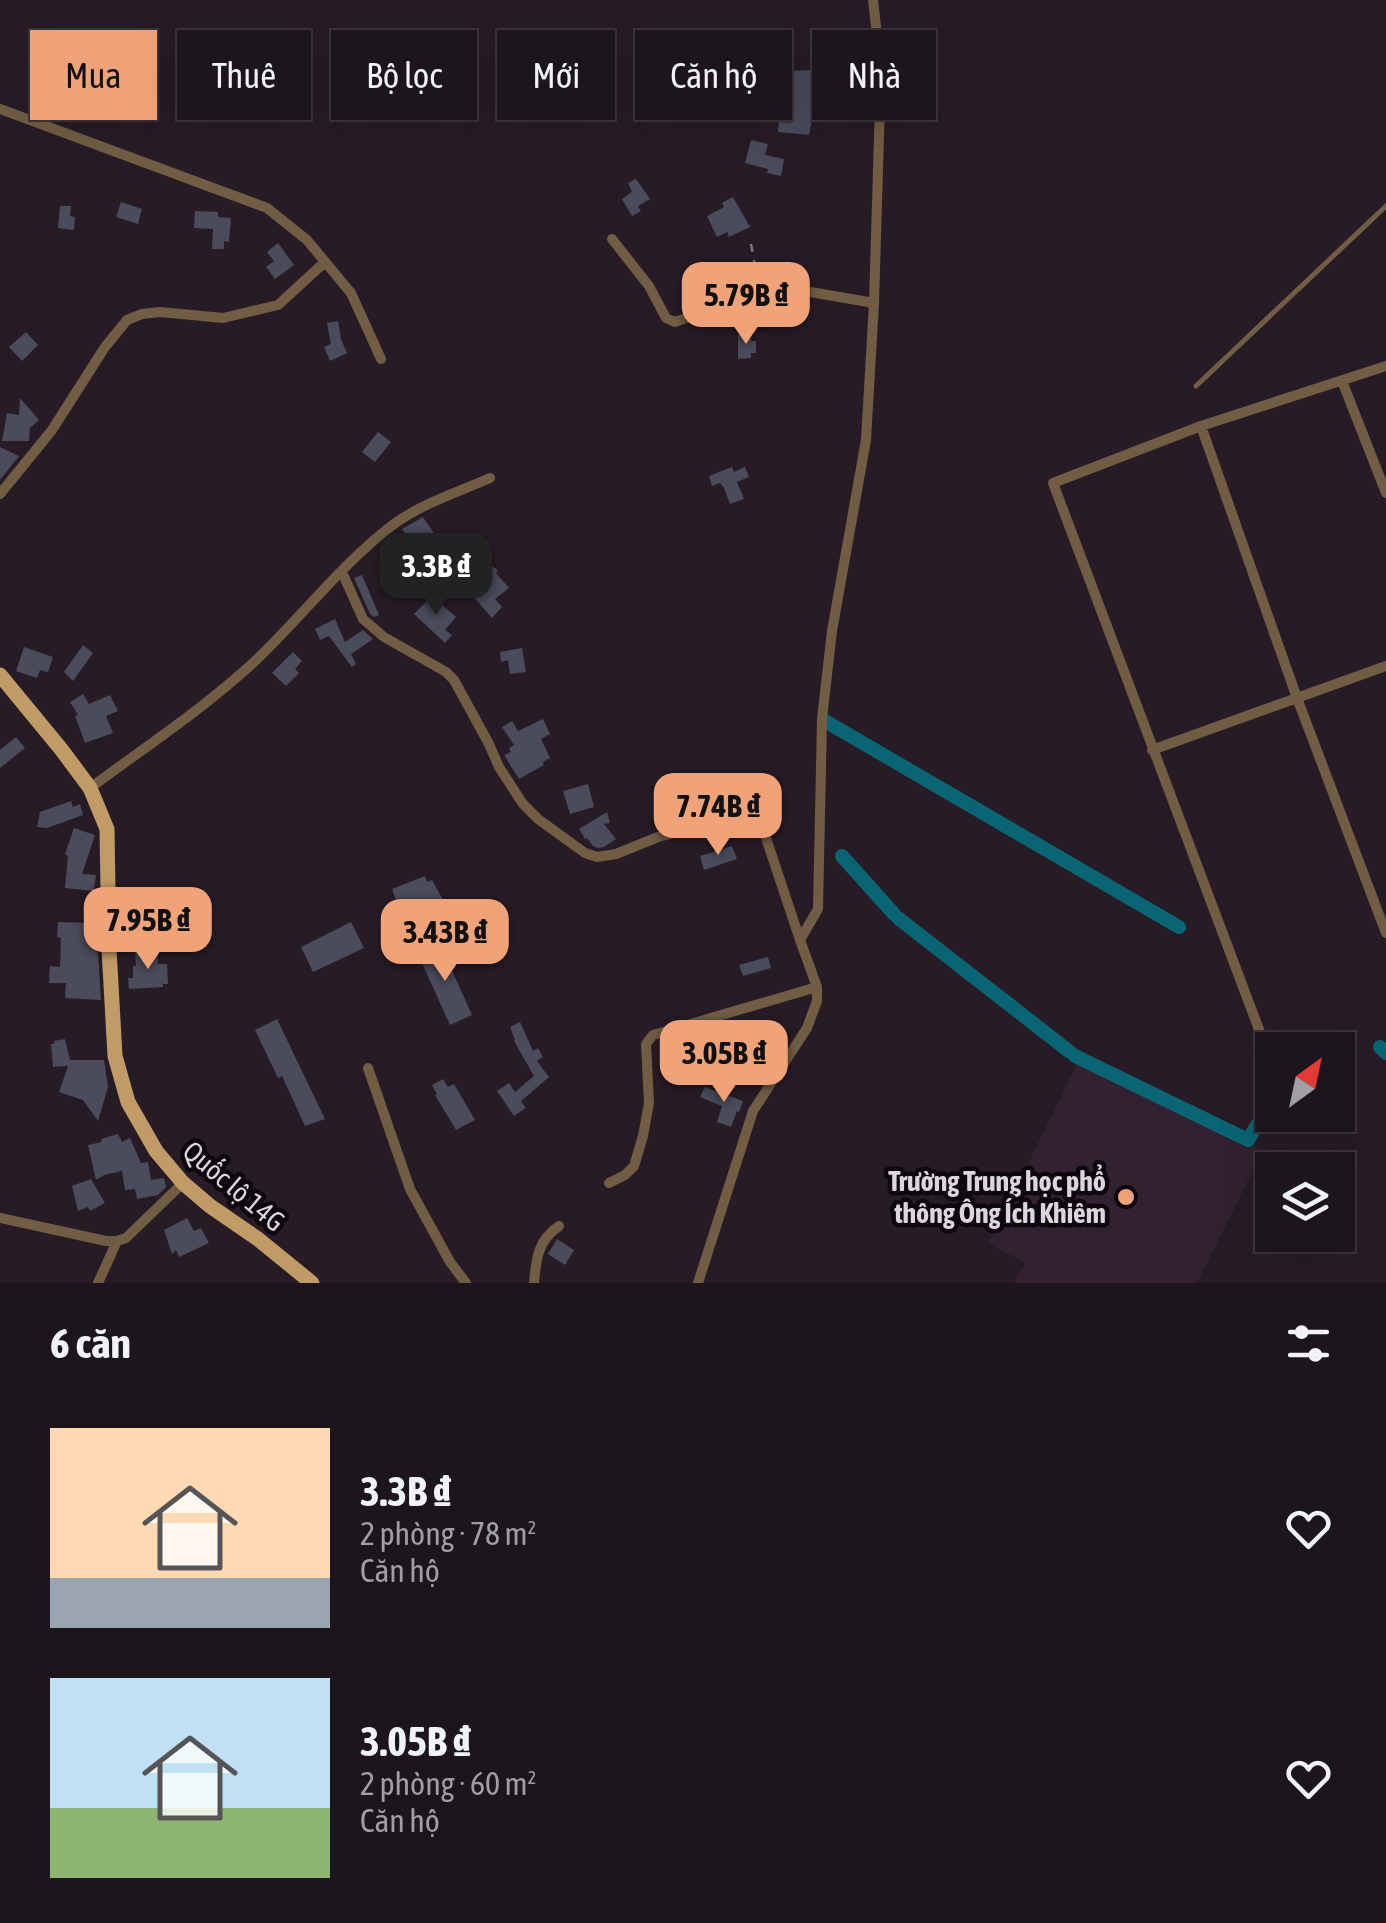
<!DOCTYPE html>
<html lang="vi">
<meta charset="utf-8">
<style>
:root{--surface:#1d151c;--page:#2a2229;--text:#f1f3f6;--muted:#a09fa3;--line:#3b343b;--accent:#f0a278}
body{margin:0;font-family:"Asap Condensed",sans-serif;background:var(--page);color:var(--text);height:100vh;display:flex;flex-direction:column;font-size:38px;white-space:nowrap}
*{box-sizing:border-box;margin:0}
p{font-size:32px;color:var(--muted)}
.icon{flex:none;width:55px;height:55px;fill:none;stroke:currentColor;stroke-width:2;stroke-linecap:round;stroke-linejoin:round}
.map{position:relative;height:1283px;overflow:hidden}
.sheet{display:flex;flex-direction:column;background:var(--surface);flex:1}
.sheet>*{flex:none}
.guide{position:absolute;left:30px;top:30px;width:1328px;height:90px;display:flex;gap:20px}
.needle{width:65px;rotate:33deg}
.fabs{position:absolute;left:1255px;top:1032px;display:grid;gap:20px}
.fabs a{display:grid;place-items:center;width:100px;height:100px;border-radius:0px;background:var(--surface);box-shadow:0 10px 40px #0002,0 0 0 2px var(--line);font-size:50px}
.price{position:absolute;translate:-50% -85px;padding:0 22px;border-radius:20px;background:var(--accent);color:#111;font-size:32px;line-height:65px;filter:drop-shadow(0 2px 5px #0008)}
.price::after{content:'';position:absolute;left:50%;top:60px;width:30px;height:22px;margin-left:-15px;background:inherit;clip-path:polygon(0 0,100% 0,50% 100%)}
.price.current{background:#222;color:#fff}
ul{padding:0;list-style:none}
li{display:flex;align-items:center;gap:30px;height:250px;padding:0 50px}
li span{display:grid;place-items:center;flex:none;width:280px;height:200px;border-radius:0px;color:#555}
li>.icon{margin-inline-start:auto}
span .icon{width:120px;height:120px;fill:#fffc;stroke-width:1}
li b{font-size:42px}
h2{display:flex;justify-content:space-between;align-items:center;height:120px;padding:0 50px;font-size:42px}
.pill{padding:0 35px;border-radius:0px;background:var(--surface);box-shadow:0 10px 40px #0002,0 0 0 2px var(--line);font-size:35px;line-height:90px}
.pill.current{background:var(--accent);color:#111}
.map>svg:first-child{display:block}
</style>
<div class="map">
<svg width="1386" height="1283" viewBox="0 0 1386 1283">
<rect width="100%" height="100%" fill="#271c26"/>
<path fill="#322231" d="M1077 1064 1263 1151 1197 1283H1014L1025 1263 989 1243Z"/>
<g fill="none" stroke-linecap="round" stroke-linejoin="round">
<path stroke="#096574" stroke-width="14" d="M825 721 1179 927
M842 856 894 914
M898 918 1070 1052
M1380 1047 1386 1053
M1075 1056 1248 1140 1272 1101"/>
</g>
<path fill="#4a4b5b" d="M711 47V49L717 48 718 53 725 52 727 62 722 63 727 84 709 86 707 77H701L698 62 702 61 699 50Z
M812 70V80H832L833 99H822V108L814 109 809 135 778 132 779 122 791 123 793 83H791L790 71Z
M751 140 768 144 765 155 784 159 781 176 767 173 768 169 745 163Z
M636 179 650 199 638 206 641 211 632 216 622 199 632 192 628 183Z
M733 197 750 227 729 237 727 232 717 237 707 216 724 207 722 203Z
M121 202 142 209 138 224 116 217Z
M60 206H71L70 216 75 217 74 230 58 228Z
M195 211 218 212V217L231 218 229 242 224 241V249H212L213 229 194 228Z
M278 243 294 265 275 279 266 267 274 261 267 252Z
M338 321 341 339 347 353 330 361 324 347 331 344 327 323Z
M26 332 38 345 22 361 9 347Z
M738 335H751V341H756V353H751V358L738 359Z
M20 398 39 420 30 428 29 441H2L7 413 19 415Z
M378 432 391 442 375 462 362 452Z
M0 447 19 456 0 480Z
M732 467 734 472 745 467 749 477 737 482 744 499 730 504 724 488 720 483 712 486 709 476Z
M423 517 436 536 428 542 430 544 418 552 402 529Z
M424 554 445 557 442 577 451 587 443 594 417 559Z
M490 565 498 570 496 573 509 588 495 599 502 607 492 618 472 595 479 589 481 592 487 588 484 584 489 579 483 575Z
M362 575 379 615 374 617 370 614 354 578Z
M432 596 456 617 445 630 452 635 445 643 414 614Z
M335 619 345 642 363 630 373 639 351 654 356 664 352 667 329 636 320 640 315 629Z
M83 645 93 653 73 681 64 672Z
M24 647 53 657 48 672 40 670 37 678 16 671Z
M522 648 526 672 510 674 508 660 501 662 500 652Z
M293 652 302 661 295 669 299 673 286 686 272 673Z
M83 694 89 704 110 695 118 711 106 716 113 733 85 743 75 716 78 715 70 702Z
M543 719 550 734 541 739 550 758 543 762 544 765 519 779 504 755 511 752 509 748 514 745 502 727 512 721 518 731Z
M16 737 25 748 0 768V750Z
M588 784 594 807 570 814 563 791Z
M71 801 73 807 80 804 83 815 47 828 37 827 40 812Z
M607 812 610 823 604 824 616 839 604 847 598 848 593 846 587 838 585 839 579 829Z
M74 828 95 835 82 874 96 875 94 891 65 888 68 856 65 854Z
M732 846 737 859 704 870 700 856Z
M425 876 427 882 432 880 446 905 404 922 392 889Z
M58 922 96 923 101 1000 65 998 66 983H49L50 966 60 967 61 938 57 937Z
M351 922 364 948 313 972 301 947Z
M440 944 472 1015 450 1025 418 954Z
M157 951 158 964H167L168 984H163V987L129 989 128 978H133V966H136L135 952Z
M768 957 771 968 743 976 739 965Z
M277 1019 325 1119 305 1126 282 1076 278 1078 255 1030Z
M520 1022 533 1051 538 1048 543 1057 537 1061 549 1077 521 1101 526 1108 514 1116 497 1091 509 1083 515 1092 534 1076 514 1041 515 1040 510 1027Z
M707 1028 711 1029 710 1036 722 1040 717 1056 704 1052 703 1055 691 1052V1033Z
M65 1039 70 1060H104L108 1087 98 1121 83 1100 59 1092 68 1066 53 1067 51 1044H54V1041Z
M443 1079 448 1087 454 1084 475 1120 456 1130 435 1095 437 1094 432 1085Z
M705 1087 743 1101 739 1112 737 1111 731 1127 717 1122 722 1106 700 1097Z
M118 1134 122 1142 130 1138 141 1163 148 1162 151 1180 164 1178 166 1187 158 1195 137 1199 135 1189 125 1190 122 1171 104 1175 96 1180 88 1145 102 1142 101 1139Z
M91 1179 105 1203 90 1211 88 1207 78 1211 72 1186Z
M187 1218 194 1231 201 1228 209 1243 179 1257 176 1250 172 1254 164 1230Z
M557 1239 574 1250 565 1265 548 1254Z"/>
<g fill="none" stroke-linecap="round" stroke-linejoin="round">
<path stroke="#80767f" stroke-width="2.5" stroke-dasharray="8 8" stroke-linecap="butt" d="M751 244 758 282"/>
<path stroke="#705d44" stroke-width="5" d="M1196 386 1386 206"/>
<path stroke="#705d44" stroke-width="10" d="M0 109 267 208 307 240 351 293 381 359
M612 239 649 286 666 318 675 322 776 286 874 303
M1342 381 1386 493
M1201 426 1297 698 1386 933
M0 494 52 430 105 347 127 320 142 314 160 312 223 318 278 305 325 262
M342 572 363 619 384 637 446 672 454 680 489 744 499 767 523 804 538 819 585 853 597 857 616 854 658 837 683 831 716 816 756 808 800 940
M1152 750 1386 666
M90 788C144 748 203 709 253 663 301 618 341 564 394 524 423 503 458 492 490 478
M1266 1048 1053 483 1201 426 1386 366
M368 1068 410 1189 450 1262 466 1283
M609 1183 625 1175 634 1166 643 1136 649 1103 646 1044 653 1035 817 987
M0 1218 106 1241H117L126 1238 183 1183
M98 1283 117 1241
M534 1283C536 1259 538 1240 559 1226
M698 1283 753 1111 807 1028 817 1001V987L800 940 818 909 822 719 832 631 866 440 874 303 881 70 873 0"/>
<path stroke="#c19b65" stroke-width="15" d="M0 675 61 749 90 788 107 829 109 949 115 1056 128 1102 156 1151 183 1183 210 1206 258 1239 312 1283"/>
</g>
<circle fill="#f0a278" stroke="#0d080d" stroke-width="4" cx="1126" cy="1197" r="10"/>
<g text-anchor="middle" stroke-width="9" stroke-linejoin="round" paint-order="stroke">
<g font-size="28" font-weight="bold" fill="#ddd5dc" stroke="#0d080d" text-anchor="end">
<text x="1106" y="1191">Trường Trung học phổ<tspan x="1106" dy="32">thông Ông Ích Khiêm</tspan></text>
</g>
<g font-size="28" fill="#ddd5dc" stroke="#0d080d">
<text transform="translate(234 1186) rotate(40)" y="10">Quốc lộ 14G</text>
</g>
</g>
</svg>
<div class="fabs">
<a><svg class="needle" viewBox="-14 -14 28 28"><path d="M0-13l5 13h-10z" fill="#e53935"/><path d="M0 13l5-13h-10z" fill="#a09fa3"/></svg></a>
<a><svg class="icon" aria-label="layers" viewBox="0 0 24 24"><path d="M12 4l9 5-9 5-9-5zM3 14l9 5 9-5"/></svg></a>
</div>
<b class="price" style="left:746px;top:347px">5.79B ₫</b>
<b class="price current" style="left:436px;top:618px">3.3B ₫</b>
<b class="price" style="left:718px;top:858px">7.74B ₫</b>
<b class="price" style="left:148px;top:972px">7.95B ₫</b>
<b class="price" style="left:445px;top:984px">3.43B ₫</b>
<b class="price" style="left:724px;top:1105px">3.05B ₫</b>
<div class="guide">
<a class="pill current">Mua</a>
<a class="pill">Thuê</a>
<a class="pill">Bộ lọc</a>
<a class="pill">Mới</a>
<a class="pill">Căn hộ</a>
<a class="pill">Nhà</a>
</div>
</div>
<section class="sheet">
<h2>6 căn<svg class="icon" aria-label="filters" viewBox="0 0 24 24"><path d="M4 7h16M4 17h16"/><circle cx="9" cy="7" r="2"/><circle cx="15" cy="17" r="2"/></svg></h2>
<ul>
<li><span style="background:linear-gradient(#ffd9b3 75%,#9aa5b1 0)"><svg class="icon" aria-label="home" viewBox="0 0 24 24"><path d="M3 11l9-7 9 7M6 9v11h12V9"/></svg></span><div><b>3.3B ₫</b><p>2 phòng · 78 m²</p><p>Căn hộ</p></div><svg class="icon" aria-label="heart" viewBox="0 0 24 24"><path d="M12 20l-8-8c-3-5 5-10 8-4 3-6 11-1 8 4z"/></svg></li>
<li><span style="background:linear-gradient(#bfe0f5 65%,#8fb573 0)"><svg class="icon" aria-label="home" viewBox="0 0 24 24"><path d="M3 11l9-7 9 7M6 9v11h12V9"/></svg></span><div><b>3.05B ₫</b><p>2 phòng · 60 m²</p><p>Căn hộ</p></div><svg class="icon" aria-label="heart" viewBox="0 0 24 24"><path d="M12 20l-8-8c-3-5 5-10 8-4 3-6 11-1 8 4z"/></svg></li>
</ul>
</section>
